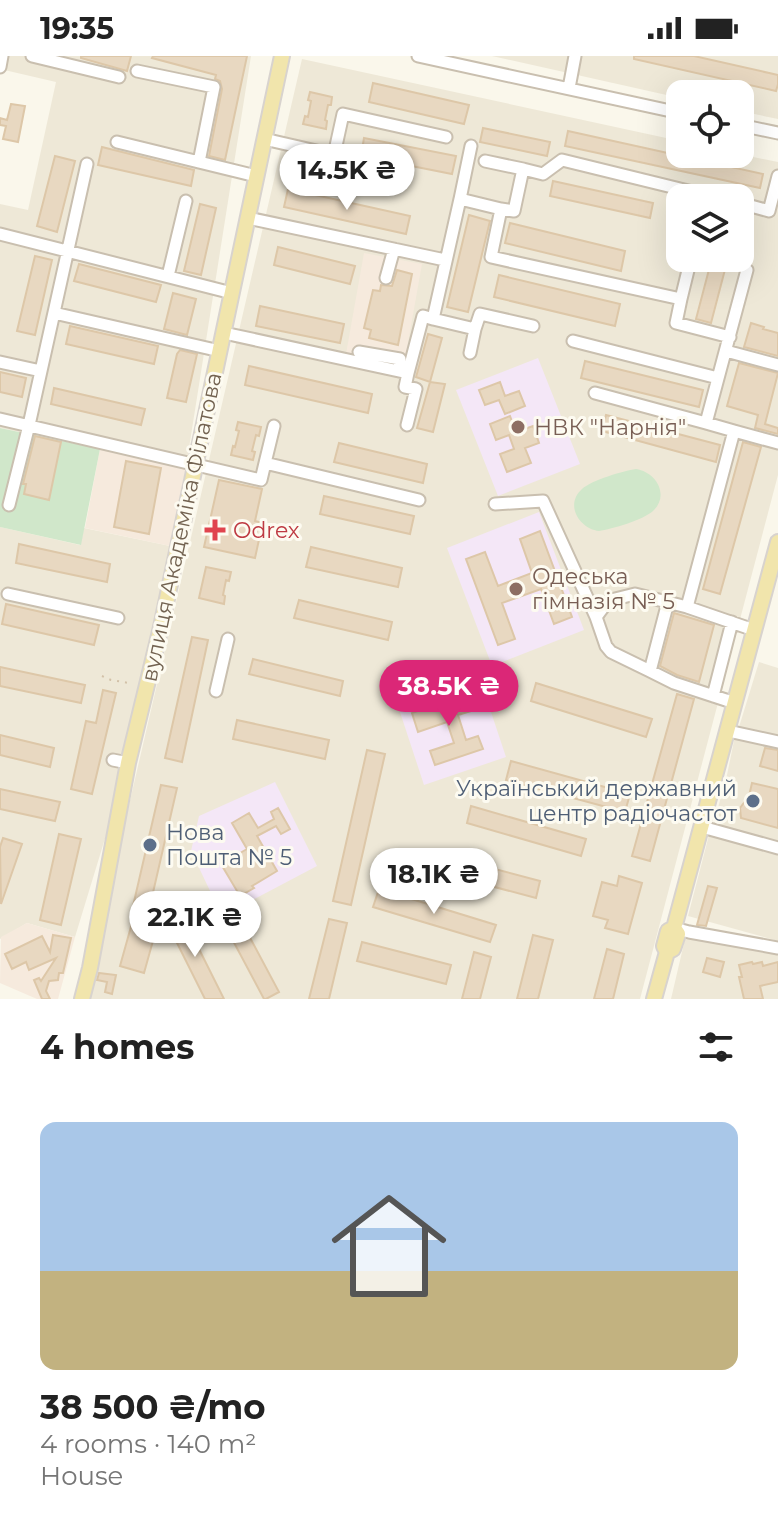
<!DOCTYPE html>
<meta charset="utf-8">
<style>
:root{--surface:#fff;--page:#f6f6f6;--text:#222;--muted:#767676;--accent:#db2777}
body{margin:0;font-family:Montserrat,sans-serif;background:var(--page);color:var(--text);height:100vh;display:flex;flex-direction:column;font-size:30px;white-space:nowrap}
*{box-sizing:border-box;margin:0}
p{font-size:26px;color:var(--muted)}
.icon{flex:none;width:44px;height:44px;fill:none;stroke:currentColor;stroke-width:2;stroke-linecap:round;stroke-linejoin:round}
.map{position:relative;height:943px;overflow:hidden}
.panel{display:flex;flex-direction:column;background:var(--surface);flex:1}
.panel>*{flex:none}
.fabs{position:absolute;left:666px;top:24px;display:grid;gap:16px}
.fabs a{display:grid;place-items:center;width:88px;height:88px;border-radius:16px;background:var(--surface);box-shadow:0 8px 32px #0002;font-size:40px}
.price{position:absolute;translate:-50% -68px;padding:0 18px;border-radius:28px;background:#fff;color:#222;font-size:26px;line-height:52px;filter:drop-shadow(0 2px 4px #0008)}
.price::after{content:'';position:absolute;left:50%;top:48px;width:24px;height:18px;margin-left:-12px;background:inherit;clip-path:polygon(0 0,100% 0,50% 100%)}
.price.active{background:var(--accent);color:#fff}
ul{padding:0;list-style:none}
li{display:grid;align-content:center;gap:16px;height:424px;padding:0 40px}
li span{display:grid;place-items:center;height:248px;border-radius:16px;color:#555}
li>.icon{margin-inline-start:auto}
span .icon{width:144px;height:144px;fill:#fffc;stroke-width:1}
li b{font-size:34px}
h2{display:flex;justify-content:space-between;align-items:center;height:96px;padding:0 40px;font-size:34px}
.status{display:flex;justify-content:space-between;align-items:center;height:56px;padding:0 40px;background:var(--surface);direction:ltr}
.status svg{height:22px;fill:currentColor}
.map>svg:first-child{display:block}
</style>
<div class="status"><b>19:35</b><svg viewBox="0 0 49 12"><path d="M0 12V9h3v3zM5 12V6h3v6zM10 12V3h3v9zM15 12V0h3v12zM26 1h20v11H26zM47 4h2v5h-2z"/></svg></div>
<div class="map">
<svg width="778" height="943" viewBox="0 0 778 943">
<rect width="100%" height="100%" fill="#faf7eb"/>
<path fill="#eee8d7" fill-rule="evenodd" d="M0 0H251L186 411 0 372V148L28 154 56 26 0 13Z
M492 0H778V63L740 55V38H680V42Z
M302 3 680 85V98H739L778 106V419L640 943H84ZM680 142H740V202H680Z
M0 471 80 489 84 472 170 490 128 707 75 881 27 867 0 883Z
M759 606 778 612V681L739 671Z
M735 680 778 689V790L713 770 727 719Z
M709 779 778 797V885L688 860Z
M685 883 766 893 778 896V943H671Z"/>
<path fill="#f6eadd" d="M364 197 422 208 404 309 346 298Z
M100 393 186 411 170 490 85 472Z
M27 867 75 881 58 943H37L0 927 1 881Z"/>
<path fill="#f4e7f7" d="M538 302 580 408 498 440 456 334Z
M539 456 584 574 492 610 447 492Z
M480 623 506 701 424 729 398 650Z
M275 726 317 810 222 860 191 795 199 760Z"/>
<path fill="#d0e7ca" d="M0 372 100 393 81 489 0 471Z
M636 413C656 416 670 439 653 455 643 464 612 473 599 475 580 473 564 449 582 433 592 424 623 415 636 413Z"/>
<path fill="#e8d8c1" stroke="#ddc7a8" stroke-width="2" d="M81 0H131L127 15 81 2Z
M153 0H247L225 104 209 100 222 33 220 25 215 23 216 19 152 2Z
M634 0H694L778 19V28L776 35 634 3Z
M373 27 469 49 464 68 369 46Z
M310 36 332 41 331 49H328L325 64 327 65 326 73 303 68 305 60 308 61 311 45 308 44Z
M11 48 25 50 18 86 3 83 6 70 0 69V62L7 64Z
M483 72 550 86 547 100 480 86Z
M568 75 763 118 760 132 565 90Z
M364 82 456 100 452 118 361 100Z
M102 91 194 114 191 130 98 109Z
M55 100 75 105 57 176 37 170Z
M553 125 653 147 650 162 550 140Z
M288 133 410 160 406 178 284 151Z
M200 148 216 152 201 219 184 215Z
M469 159 490 165 468 256 447 251Z
M510 167 625 195 621 215 505 187Z
M278 191 355 210 350 228 274 209Z
M35 200 52 204 35 279 17 275Z
M712 202H728L711 267 696 263Z
M79 208 161 229 156 246 74 225Z
M397 214 412 218 398 289 369 282 371 274 364 272 373 234 380 235 381 229 392 230Z
M499 219 620 248 615 270 494 241Z
M173 237 196 243 187 279 164 273Z
M260 250 344 268 340 287 256 270Z
M751 267 764 271 763 273 778 277V300L744 291Z
M70 270 158 290 154 308 66 288Z
M428 278 442 282 430 326 416 321Z
M180 294 197 298 186 346 167 342 177 298Z
M585 305 703 334 699 351 581 322Z
M739 307 778 317 765 368 778 372V378L755 372 758 359 727 350Z
M249 310 372 338 368 357 245 329Z
M0 316 26 322 22 341 0 336Z
M430 326 445 328 433 376 417 372Z
M500 326 505 340 519 335 525 350 505 358 499 344 485 349 479 334Z
M54 332 145 353 141 369 51 348Z
M606 359 720 389 716 406 602 375Z
M510 360 516 376 533 370 539 387 525 392 531 407 507 416 500 398 514 393 509 379 496 384 490 368Z
M238 366 261 371 259 380 256 379 252 395 255 396 253 404 231 399 233 390 235 391 239 375 236 374Z
M35 380 61 386 49 444 24 438 26 428H23Z
M743 386 761 391 720 538 703 533Z
M339 387 427 408 423 427 334 406Z
M126 405 161 412 149 478 114 471Z
M219 424 262 433 255 465 259 466 256 478 260 479 255 502 204 491Z
M324 440 414 460 410 478 320 458Z
M540 475 572 561 554 568 541 533 502 547 515 583 498 589 466 503 485 496 498 530 532 517 520 483Z
M19 488 110 508 107 526 16 507Z
M311 491 402 512 398 531 306 511Z
M206 511 231 516 229 525 226 524 223 539 225 540 224 548 199 542Z
M299 544 392 566 388 584 294 562Z
M6 548 99 569 94 589 2 568Z
M674 557 714 569 699 626 677 619 660 610Z
M192 581 208 584 182 706 165 702Z
M253 603 343 625 340 640 249 618Z
M0 611 85 629 81 647 0 630Z
M536 627 652 663 646 681 531 645Z
M103 634 116 637 92 738 71 733 86 665 96 667Z
M468 637 474 654 458 659 466 684 478 680 483 693 435 709 430 695 454 687 447 666 418 676 412 657Z
M677 638 694 643 650 805 632 800Z
M237 664 329 684 325 703 233 683Z
M0 679 54 692 50 711 0 699Z
M765 692 778 694V715L760 710Z
M367 694 385 698 351 849 333 845Z
M511 705 630 738 625 756 506 724Z
M752 727 778 733V772L741 762 740 752 749 740Z
M161 729 177 732 149 854 133 850Z
M0 733 60 746 55 765 0 753Z
M471 750 586 783 581 800 467 767Z
M278 752 290 773 281 778 276 770 257 780 277 815 252 830 254 832 240 840 221 808 247 793 232 767 249 757 258 772 274 763 271 756Z
M59 778 81 783 61 869 40 864Z
M3 782 22 788 1 848 0 791Z
M424 794 540 825 536 842 419 811Z
M619 820 642 827 628 878 605 872 608 864 593 860 602 826 617 830Z
M708 830 717 832 706 870 697 869Z
M379 833 496 869 490 886 373 851Z
M182 859 224 943H205L167 867Z
M238 859 279 936 266 943H264L223 866Z
M329 863 347 867 329 943H309Z
M132 867 156 874 144 917 120 910Z
M53 879 71 882 63 917H59L58 924 49 925 46 935 50 943H42L34 924 39 922 41 925 56 902 29 914 26 906 12 913 5 898 42 880 50 896Z
M533 879 553 884 538 943H517Z
M362 886 451 909 446 928 357 905Z
M607 893 624 898 613 943H594Z
M474 896 491 901 480 943H462Z
M707 902 724 906 720 921 703 916Z
M752 906 753 908 762 906 763 910 778 906V926L760 930 763 943H744L739 921H742L739 909Z
M99 917 116 919 112 938 105 936 107 926 97 924Z"/>
<g fill="none" stroke-linecap="round" stroke-linejoin="round">
<g stroke="#c9bfaf" stroke-width="15">
<path id="minor" d="M32 0 119 21
M418 0 680 57
M0 11 2 0
M137 15 214 31 199 106
M569 32 575 0
M740 69 778 77
M264 83 334 99 343 58 446 81
M117 86 256 120
M485 105 523 113 514 155 501 153
M523 113 543 118 562 104 717 142
M460 143 471 90
M740 147 769 155 778 120
M248 162 445 204
M0 178 232 237
M168 220 186 145
M386 222 394 193
M681 243 691 202
M54 257 220 295
M433 263 475 273 470 297
M475 273 480 258 533 270
M224 277 408 317 423 260 433 263 460 143 501 153 491 201 681 243 676 267 730 281
M573 285 718 322
M726 295 778 309
M359 296 400 303 399 315
M0 306 41 315
M595 337 706 367
M0 363 261 424 265 407 419 444
M407 369 416 333 405 331 408 317
M734 375 706 367 747 214
M265 407 274 370
M495 448 543 445 596 561 606 590 611 596 650 615
M9 449 29 369 87 108
M8 538 118 562
M668 546 650 615 674 627 735 647
M687 551 734 375 778 387
M596 561 605 549 611 544 635 538 687 551 754 574
M216 635 228 583
M713 640 732 566
M728 675 778 686
M113 704 128 707
M702 771 778 792
M674 872 689 876 778 892"/>
</g>
<g stroke="#d8d3ce" stroke-width="18">
<path id="major" d="M667 896 673 893 678 878 674 872 778 486
M82 943 90 912 128 707 161 571 282 0
M654 943 667 896 664 890 668 875 674 872"/>
</g>
<path stroke="#d2c1a8" stroke-width="2" stroke-dasharray="2 6" stroke-linecap="butt" d="M102 620 111 624 129 627"/>
<use href="#minor" stroke="#fff" stroke-width="11"/>
<use href="#major" stroke="#f1e5ac" stroke-width="14"/>
</g>
<g fill="#8d6e63" stroke="#fdfbf1" stroke-width="3">
<circle cx="518" cy="371" r="8"/>
<circle cx="516" cy="533" r="8"/>
</g>
<path fill="#e0444e" stroke="#fdfbf1" stroke-width="3" d="M211 462h8v8h8v8h-8v8h-8v-8h-8v-8h8z"/>
<g fill="#5c6f8a" stroke="#fdfbf1" stroke-width="3">
<circle cx="753" cy="745" r="8"/>
<circle cx="150" cy="789" r="8"/>
</g>
<g text-anchor="middle" stroke-width="6" stroke-linejoin="round" paint-order="stroke">
<g font-size="22" fill="#785e54" stroke="#fdfbf1" text-anchor="start">
<text x="534" y="379">НВК "Нарнія"</text>
<text x="532" y="528">Одеська<tspan x="532" dy="25">гімназія № 5</tspan></text>
</g>
<g font-size="22" fill="#736351" stroke="#fdfbf1">
<text transform="translate(181 471) rotate(-78)" y="8">вулиця Академіка Філатова</text>
</g>
<g font-size="22" fill="#be3a42" stroke="#fdfbf1" text-anchor="start">
<text x="233" y="482">Odrex</text>
</g>
<g font-size="22" fill="#4e5e75" stroke="#fdfbf1" text-anchor="end">
<text x="737" y="740">Український державний<tspan x="737" dy="25">центр радіочастот</tspan></text>
<text x="166" y="784" text-anchor="start">Нова<tspan x="166" dy="25">Пошта № 5</tspan></text>
</g>
</g>
</svg>
<div class="fabs">
<a><svg class="icon" aria-label="locate" viewBox="0 0 24 24"><circle cx="12" cy="12" r="6"/><path d="M12 2v4M12 18v4M2 12h4M18 12h4"/></svg></a>
<a><svg class="icon" aria-label="layers" viewBox="0 0 24 24"><path d="M12 4l9 5-9 5-9-5zM3 14l9 5 9-5"/></svg></a>
</div>
<b class="price" style="left:347px;top:156px">14.5K ₴</b>
<b class="price active" style="left:449px;top:672px">38.5K ₴</b>
<b class="price" style="left:434px;top:860px">18.1K ₴</b>
<b class="price" style="left:195px;top:903px">22.1K ₴</b>
</div>
<section class="panel">
<h2>4 homes<svg class="icon" aria-label="filters" viewBox="0 0 24 24"><path d="M4 7h16M4 17h16"/><circle cx="9" cy="7" r="2"/><circle cx="15" cy="17" r="2"/></svg></h2>
<ul>
<li><span style="background:linear-gradient(#a9c7e8 60%,#c2b280 0)"><svg class="icon" aria-label="home" viewBox="0 0 24 24"><path d="M3 11l9-7 9 7M6 9v11h12V9"/></svg></span><div><b>38 500 ₴/mo</b><p>4 rooms · 140 m²</p><p>House</p></div></li>
</ul>
</section>
